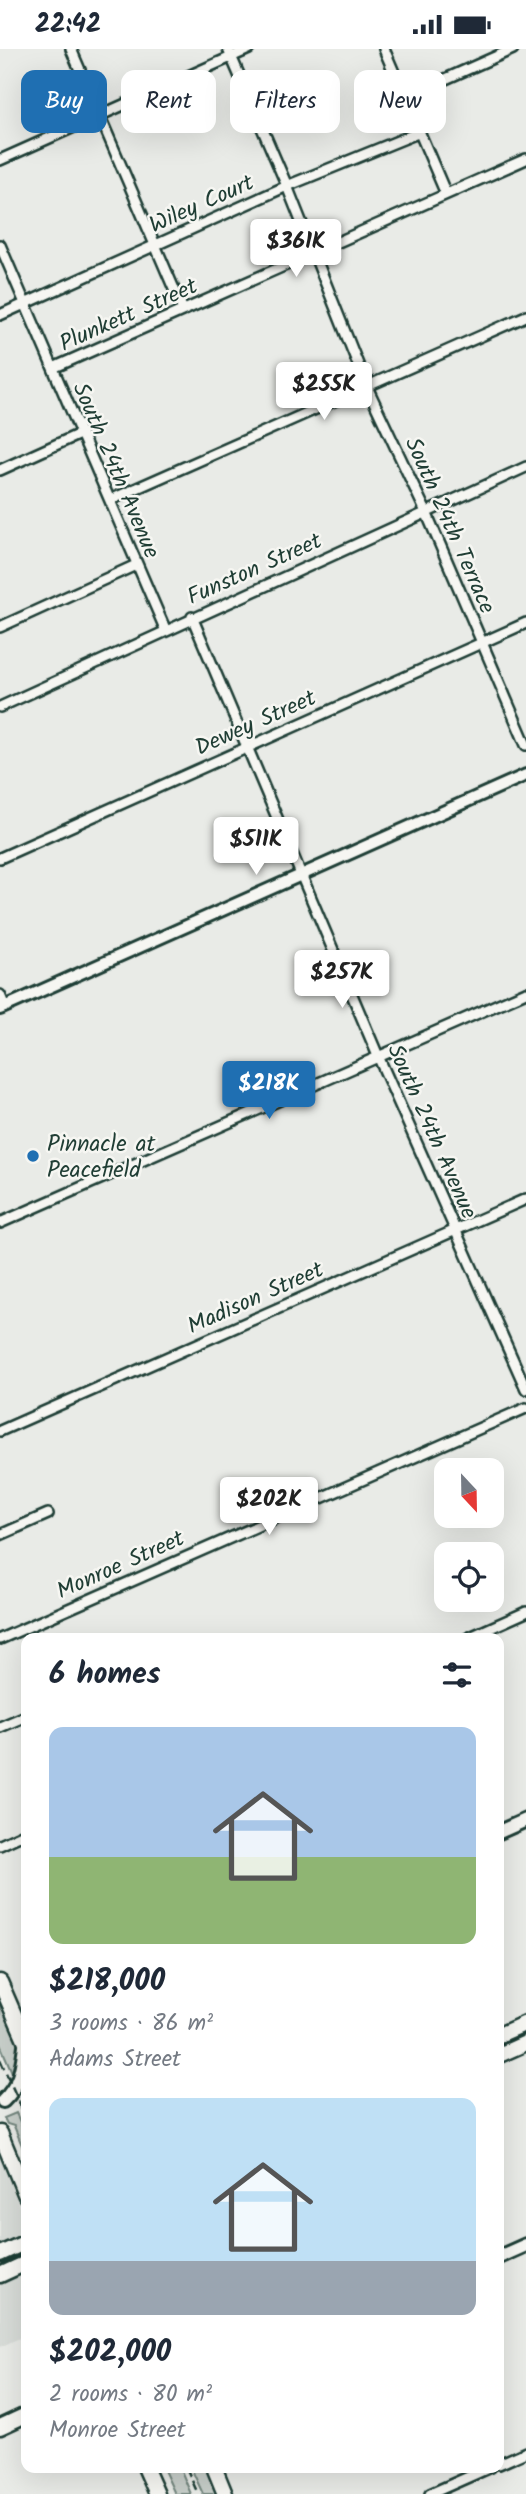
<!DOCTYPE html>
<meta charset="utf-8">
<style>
:root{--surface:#fff;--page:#f6f6f7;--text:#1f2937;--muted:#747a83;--accent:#1f6fb2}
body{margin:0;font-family:Kalam,sans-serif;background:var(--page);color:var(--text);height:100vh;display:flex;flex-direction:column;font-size:26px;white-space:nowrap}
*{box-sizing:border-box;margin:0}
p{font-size:23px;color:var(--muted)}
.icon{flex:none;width:38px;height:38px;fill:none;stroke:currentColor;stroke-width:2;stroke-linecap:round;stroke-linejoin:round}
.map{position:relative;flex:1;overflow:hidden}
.sheet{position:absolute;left:21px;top:1584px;width:483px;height:840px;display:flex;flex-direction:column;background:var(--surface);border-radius:14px;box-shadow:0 7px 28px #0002}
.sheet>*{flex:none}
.guide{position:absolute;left:21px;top:21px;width:485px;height:63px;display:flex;gap:14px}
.needle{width:46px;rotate:158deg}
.tools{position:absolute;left:434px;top:1409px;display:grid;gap:14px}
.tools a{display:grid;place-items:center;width:70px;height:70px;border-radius:14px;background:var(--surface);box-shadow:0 7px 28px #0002;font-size:35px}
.price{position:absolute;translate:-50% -60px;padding:0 16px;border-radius:7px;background:#fff;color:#222;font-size:23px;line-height:46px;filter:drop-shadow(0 2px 4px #0008)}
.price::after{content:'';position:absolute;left:50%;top:42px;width:21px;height:16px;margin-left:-10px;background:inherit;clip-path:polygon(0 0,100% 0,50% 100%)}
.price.active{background:var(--accent);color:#fff}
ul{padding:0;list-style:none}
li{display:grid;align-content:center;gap:14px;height:371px;padding:0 28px}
li span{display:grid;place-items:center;height:217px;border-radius:14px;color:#555}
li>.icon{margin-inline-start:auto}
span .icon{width:126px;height:126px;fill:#fffc;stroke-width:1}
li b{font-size:30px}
h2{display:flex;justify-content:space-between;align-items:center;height:84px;padding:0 28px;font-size:30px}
.chip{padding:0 24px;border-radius:14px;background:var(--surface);box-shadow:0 7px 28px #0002;font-size:24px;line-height:63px}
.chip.active{background:var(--accent);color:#fff}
.status{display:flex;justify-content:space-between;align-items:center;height:49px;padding:0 35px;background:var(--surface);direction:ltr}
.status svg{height:19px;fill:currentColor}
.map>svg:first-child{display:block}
</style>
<div class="status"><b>22:42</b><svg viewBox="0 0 49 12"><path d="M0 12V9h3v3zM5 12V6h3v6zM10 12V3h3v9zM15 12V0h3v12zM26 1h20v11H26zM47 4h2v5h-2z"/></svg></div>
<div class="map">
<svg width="526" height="2445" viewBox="0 0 526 2445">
<rect width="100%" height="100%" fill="#e9ebe7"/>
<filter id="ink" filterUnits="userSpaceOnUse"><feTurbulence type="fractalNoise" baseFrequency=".0143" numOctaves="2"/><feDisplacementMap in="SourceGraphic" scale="14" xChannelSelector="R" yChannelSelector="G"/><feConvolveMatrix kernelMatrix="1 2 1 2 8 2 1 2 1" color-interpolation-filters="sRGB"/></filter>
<g filter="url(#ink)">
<path fill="#d8dcd8" d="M0 2109 26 2174V2286L0 2298Z"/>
<path fill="#c7cec9" stroke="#73867e" stroke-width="2" d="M0 1947 22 1999 14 2028 0 1995Z
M16 2064 26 2086V2106L14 2077 7 2075 4 2069Z
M163 2419H180L191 2445H175Z
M191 2419H206L218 2445H203Z"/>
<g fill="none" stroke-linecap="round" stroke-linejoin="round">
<g stroke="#1f3d34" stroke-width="14">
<path id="minor" d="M71 0 183 261
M228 0 287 137 367 338 426 463 526 696
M384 0 446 145
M405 48 513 0
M0 111 249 0
M0 196 166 582
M0 266 287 137 420 83
M53 319 526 110
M0 421 82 384
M110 451 526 267
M192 568 378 1007 526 1340
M0 578 136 516
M0 658 526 418
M0 809 526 574
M0 946 5 958
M0 1174 526 943
M0 1382 526 1150
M0 1486 48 1465
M468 1589 526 1563
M0 1590 526 1359
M0 1678 26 1667
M0 1796 26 1784
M499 2415 526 2403
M430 2445 491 2418"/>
</g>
<g stroke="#1f3d34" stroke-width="16">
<path id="tertiary" d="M0 960 526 726"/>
</g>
<g stroke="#1f3d34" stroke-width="18">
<path id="secondary" d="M499 1783 526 1771
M3 2052C23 2033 22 2014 26 1990
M499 2208 526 2196"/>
</g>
<g stroke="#1f3d34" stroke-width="19">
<path id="primary" d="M0 1933 26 1993
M499 1986 526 1974
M499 2006 526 1994
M0 2084 26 2147
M0 2205 26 2193
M0 2226 26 2214
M0 2378 26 2366
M145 2418 157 2445
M214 2418 225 2445"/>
</g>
<use href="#minor" stroke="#f6f6f2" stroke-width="9"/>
<use href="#tertiary" stroke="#f6f6f2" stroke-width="10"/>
<use href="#secondary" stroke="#f6f6f2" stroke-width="12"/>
<use href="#primary" stroke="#f6f6f2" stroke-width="14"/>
<path stroke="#1f3d34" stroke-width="2.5" stroke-dasharray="10 5" stroke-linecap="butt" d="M0 2010 26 2069
M186 2418 198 2445"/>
</g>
</g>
<circle fill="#1f6fb2" stroke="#f6f6f2" stroke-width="2.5" cx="33" cy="1107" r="7"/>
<g text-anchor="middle" stroke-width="5" stroke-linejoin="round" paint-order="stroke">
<g font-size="23" fill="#1f3d34" stroke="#f6f6f2">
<text transform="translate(201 154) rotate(-24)" y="8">Wiley Court</text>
<text transform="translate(128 265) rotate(-24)" y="8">Plunkett Street</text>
<text transform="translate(117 421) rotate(67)" y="8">South 24th Avenue</text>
<text transform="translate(451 476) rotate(66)" y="8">South 24th Terrace</text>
<text transform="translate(254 519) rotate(-24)" y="8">Funston Street</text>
<text transform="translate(255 673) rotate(-24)" y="8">Dewey Street</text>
<text transform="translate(433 1082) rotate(66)" y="8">South 24th Avenue</text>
<text transform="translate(255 1248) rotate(-24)" y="8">Madison Street</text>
<text transform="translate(120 1515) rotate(-24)" y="8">Monroe Street</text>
</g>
<g font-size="23" fill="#1f3d34" stroke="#f6f6f2" text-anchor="start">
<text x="47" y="1102">Pinnacle at<tspan x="47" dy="26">Peacefield</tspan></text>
</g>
</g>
</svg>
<div class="tools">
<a><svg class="needle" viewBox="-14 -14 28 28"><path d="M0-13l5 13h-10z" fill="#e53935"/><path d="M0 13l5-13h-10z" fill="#747a83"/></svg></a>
<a><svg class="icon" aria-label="locate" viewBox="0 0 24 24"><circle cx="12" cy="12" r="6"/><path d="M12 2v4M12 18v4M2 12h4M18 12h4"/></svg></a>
</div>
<b class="price" style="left:296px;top:230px">$361K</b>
<b class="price" style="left:324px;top:373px">$255K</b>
<b class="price" style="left:256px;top:828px">$511K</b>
<b class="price" style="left:342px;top:961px">$257K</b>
<b class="price active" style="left:269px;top:1072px">$218K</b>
<b class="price" style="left:269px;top:1488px">$202K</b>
<div class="guide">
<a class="chip active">Buy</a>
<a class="chip">Rent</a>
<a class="chip">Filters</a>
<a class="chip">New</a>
</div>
<section class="sheet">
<h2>6 homes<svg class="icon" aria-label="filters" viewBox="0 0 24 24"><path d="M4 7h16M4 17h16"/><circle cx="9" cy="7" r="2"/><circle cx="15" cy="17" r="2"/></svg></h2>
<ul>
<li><span style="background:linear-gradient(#a9c7e8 60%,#8fb573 0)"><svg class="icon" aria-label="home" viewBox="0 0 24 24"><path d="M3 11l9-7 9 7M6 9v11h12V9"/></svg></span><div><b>$218,000</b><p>3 rooms · 86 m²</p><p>Adams Street</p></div></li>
<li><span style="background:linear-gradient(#bfe0f5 75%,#9aa5b1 0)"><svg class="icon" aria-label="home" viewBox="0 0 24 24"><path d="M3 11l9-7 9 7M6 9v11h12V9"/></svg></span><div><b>$202,000</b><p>2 rooms · 80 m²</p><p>Monroe Street</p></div></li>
</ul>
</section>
</div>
